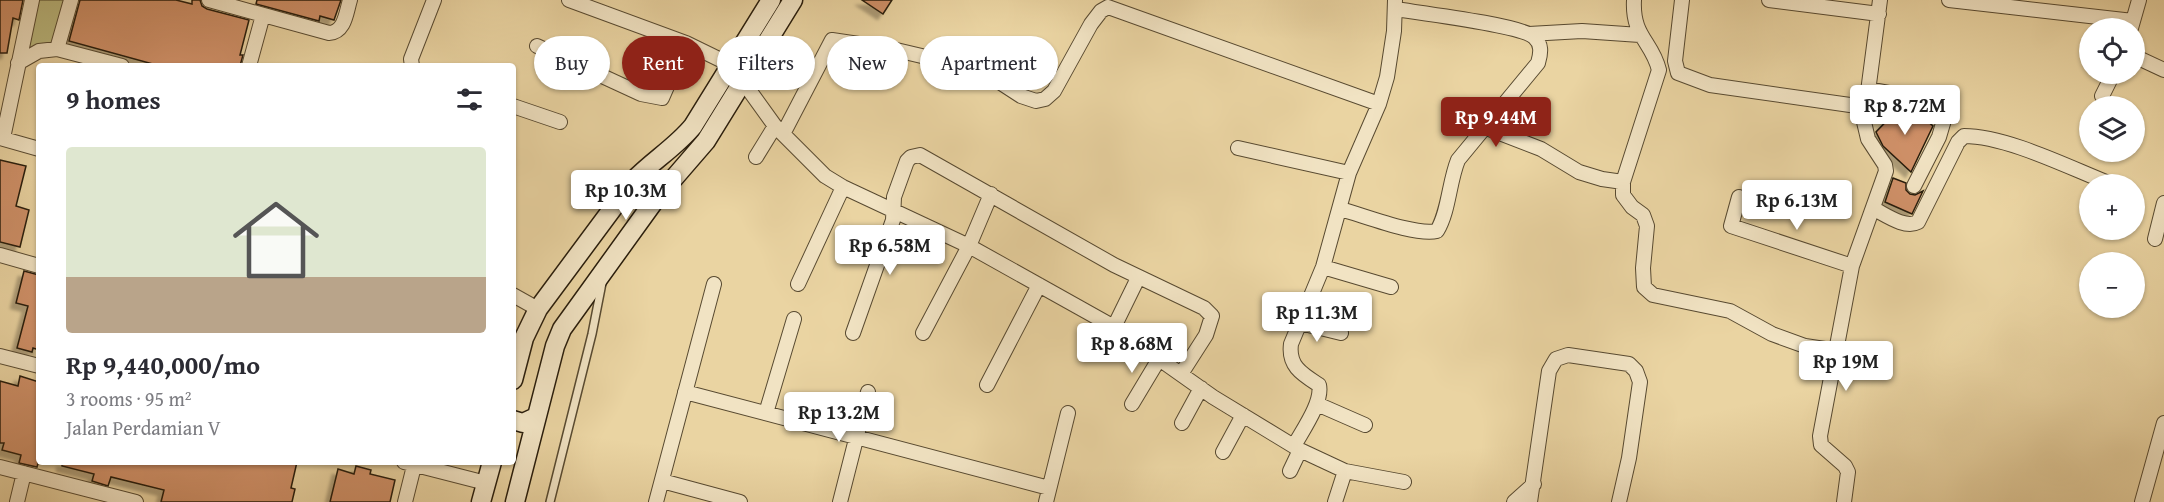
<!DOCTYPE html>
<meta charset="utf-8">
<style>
:root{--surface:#fff;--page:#f7f7f7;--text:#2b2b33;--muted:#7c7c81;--accent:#8f2418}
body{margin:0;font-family:"Gentium Book Plus",serif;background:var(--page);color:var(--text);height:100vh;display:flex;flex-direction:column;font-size:22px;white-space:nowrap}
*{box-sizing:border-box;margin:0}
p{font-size:20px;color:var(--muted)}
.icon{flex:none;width:33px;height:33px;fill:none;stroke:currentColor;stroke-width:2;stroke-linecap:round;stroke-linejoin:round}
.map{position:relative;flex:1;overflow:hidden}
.sheet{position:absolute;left:36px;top:63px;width:480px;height:402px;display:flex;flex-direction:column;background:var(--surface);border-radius:6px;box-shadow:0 2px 4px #0004}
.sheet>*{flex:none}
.hud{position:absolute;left:534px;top:36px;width:570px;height:54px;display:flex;gap:12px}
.tools{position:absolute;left:2079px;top:18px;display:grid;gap:12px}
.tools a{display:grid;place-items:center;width:66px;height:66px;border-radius:50%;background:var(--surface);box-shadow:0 2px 4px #0004;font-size:30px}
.price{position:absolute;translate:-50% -51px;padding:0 14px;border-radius:6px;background:#fff;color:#222;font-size:20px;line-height:39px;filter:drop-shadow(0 2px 3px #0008)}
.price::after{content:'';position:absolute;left:50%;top:36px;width:18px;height:14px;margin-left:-9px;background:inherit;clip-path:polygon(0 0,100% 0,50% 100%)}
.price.selected{background:var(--accent);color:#fff}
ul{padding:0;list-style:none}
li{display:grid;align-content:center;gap:12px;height:318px;padding:0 30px}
li span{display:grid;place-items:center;height:186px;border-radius:6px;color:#555}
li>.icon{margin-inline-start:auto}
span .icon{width:108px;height:108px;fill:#fffc;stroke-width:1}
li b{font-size:26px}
h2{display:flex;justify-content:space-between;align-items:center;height:72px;padding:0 30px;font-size:26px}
.tag{padding:0 21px;border-radius:27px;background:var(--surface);box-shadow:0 2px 4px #0004;font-size:21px;line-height:54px}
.tag.selected{background:var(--accent);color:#fff}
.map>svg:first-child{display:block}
</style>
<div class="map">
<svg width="2164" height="502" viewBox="0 0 2164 502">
<defs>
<filter id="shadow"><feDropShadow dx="-5.5" dy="5.5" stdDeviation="1.5" flood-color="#0004"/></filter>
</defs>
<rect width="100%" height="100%" fill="#ead4a2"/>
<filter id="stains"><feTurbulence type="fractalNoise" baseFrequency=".00333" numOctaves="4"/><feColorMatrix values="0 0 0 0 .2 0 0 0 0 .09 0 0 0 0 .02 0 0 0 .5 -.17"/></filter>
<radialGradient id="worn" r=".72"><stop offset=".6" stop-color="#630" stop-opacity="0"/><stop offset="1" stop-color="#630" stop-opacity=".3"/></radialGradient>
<path fill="#bdbb80" stroke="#726c46" stroke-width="1.5" d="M36 0H67L54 43 26 51Z"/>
<path fill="#cf9067" stroke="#281c0b" stroke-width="1.5" filter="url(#shadow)" d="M0 0H23L19 20 13 18 7 53H0Z
M80 0H176L192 4V0H200L202 6 207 9 249 20 240 55H243L240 66H160L69 41Z
M257 0H341L334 20 320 16 319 21 256 4Z
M862 0H892L883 14Z
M1902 105 1910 107 1933 126 1911 172 1883 146 1876 132Z
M0 160 26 166 16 206 29 210 20 247 0 242Z
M1893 178 1906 183V190L1910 194 1915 195 1923 191 1912 214 1885 202Z
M24 271 39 275V350L33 348 32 352 17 348 28 306 16 303Z
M20 376 39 382V460L37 467 19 463 21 455 2 450 4 443H0V381L18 386Z
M62 462H297L291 488 295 489 292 502H161L164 490 111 477 108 486 92 481 94 474 62 466Z
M356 466 371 470 370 474 395 480 390 502H330L338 469 354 474Z"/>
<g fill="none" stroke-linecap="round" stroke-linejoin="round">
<g stroke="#584a31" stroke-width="10">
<path id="lane" d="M550 502 592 334 602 283"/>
</g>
<g stroke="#584a31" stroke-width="16">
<path id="street" d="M209 0 329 33C345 32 346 13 350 0
M569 0 686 43 731 65 775 126 825 176 843 187 969 246 1114 327 1213 397 1300 450 1345 471 1404 482
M1634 0C1632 37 1652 41 1659 70L1623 182V195L1632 207 1643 215 1647 226 1643 268 1644 287 1653 295 1730 311 1772 334 1805 346 1838 351
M1682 0 1675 61 1678 73 1710 85 1864 107
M1769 0 1879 14
M1949 0 2133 21
M2131 28 2139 0
M1529 34 1582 31 1640 35
M537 46 641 94 662 98 686 43
M57 49 71 0
M2134 56 2164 70
M18 63 39 51 57 49 122 66
M249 66 263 15
M412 66 411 59 434 0
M1868 89C1894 94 1927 97 1944 120L1939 137 1914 186
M2102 96 2113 74
M513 106 560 122
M1484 127 1541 149 1579 172 1602 179 1623 182
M783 134 832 40 892 49 981 70 1021 96 1036 101 1045 99 1054 91 1091 24 1101 11 1108 7 1379 104
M0 138 39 149
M3 138 32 0
M1238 148 1349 173
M756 157 775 126
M1739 197 1731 226 1852 266
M1340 209C1363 215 1415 236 1437 231 1449 211 1449 182 1458 160L1538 63C1541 53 1542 44 1534 37 1520 25 1420 13 1395 9
M1874 209C1886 215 1905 229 1918 222L1958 142 1964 136C2007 136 2070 168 2111 184
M2155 239 2164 203
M0 255 39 266
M1323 267 1391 287
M798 284 843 187
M513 295 538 309
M1300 323 1341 333
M1114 327 1138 278
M853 333 893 220 894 197 907 161 911 157 920 155 1114 265 1204 308 1212 316 1206 335 1181 374
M923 333 969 246 991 194
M0 356 39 366
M987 385 1039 285
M685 392 1049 488
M1132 404 1159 359
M1317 404 1365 425
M766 413 794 319
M1182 423 1201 388
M1294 446C1302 431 1323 402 1319 385 1302 374 1288 366 1291 344L1323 267 1349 173 1379 104 1387 77 1394 31 1395 0
M1223 452 1243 415
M404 462 486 483
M0 467 136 502
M1290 471 1300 450
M662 481 740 502
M17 502 24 473
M405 502 415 462
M656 502 714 284
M840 502 868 392
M1046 502 1068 413
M1335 502 1345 471
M1514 502 1534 484
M1530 502 1549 371 1556 359 1568 355 1629 364 1636 371 1640 382 1629 458 1619 502
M1844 502 1848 472 1845 466 1821 445 1820 436 1852 266 1886 171 1885 165 1868 139 1864 122 1880 0
M2142 502 2164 423"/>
</g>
<g stroke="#281c0b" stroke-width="21">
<path id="secondary" d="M513 380 524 338 538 309 633 181C652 161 676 147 693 126L771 0
M513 420 523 423 536 417
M481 502 492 462
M515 502 555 346 562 329 655 200 706 141 793 0"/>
</g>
<use href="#lane" stroke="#f1e3c3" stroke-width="7"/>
<use href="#street" stroke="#f1e3c3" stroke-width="14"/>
<use href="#secondary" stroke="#f1e3c3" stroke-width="18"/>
</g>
<rect width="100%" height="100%" filter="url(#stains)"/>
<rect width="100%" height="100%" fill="url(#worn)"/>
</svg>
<div class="tools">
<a><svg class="icon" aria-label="locate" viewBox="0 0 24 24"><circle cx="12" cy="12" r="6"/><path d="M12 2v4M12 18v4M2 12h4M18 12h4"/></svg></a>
<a><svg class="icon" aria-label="layers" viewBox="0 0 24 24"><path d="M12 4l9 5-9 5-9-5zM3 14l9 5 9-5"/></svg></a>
<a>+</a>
<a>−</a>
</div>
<b class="price" style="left:1905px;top:136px">Rp 8.72M</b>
<b class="price selected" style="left:1496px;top:148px">Rp 9.44M</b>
<b class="price" style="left:626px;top:221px">Rp 10.3M</b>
<b class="price" style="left:1797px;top:231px">Rp 6.13M</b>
<b class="price" style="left:890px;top:276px">Rp 6.58M</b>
<b class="price" style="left:1317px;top:343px">Rp 11.3M</b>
<b class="price" style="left:1132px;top:374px">Rp 8.68M</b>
<b class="price" style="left:1846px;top:392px">Rp 19M</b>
<b class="price" style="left:839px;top:443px">Rp 13.2M</b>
<div class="hud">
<a class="tag">Buy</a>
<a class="tag selected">Rent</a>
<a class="tag">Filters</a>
<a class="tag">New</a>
<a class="tag">Apartment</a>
</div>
<section class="sheet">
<h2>9 homes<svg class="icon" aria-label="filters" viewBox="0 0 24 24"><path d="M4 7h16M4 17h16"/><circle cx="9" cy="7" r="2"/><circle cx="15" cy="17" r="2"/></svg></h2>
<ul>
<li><span style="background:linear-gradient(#dfe7d0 70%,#b9a48a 0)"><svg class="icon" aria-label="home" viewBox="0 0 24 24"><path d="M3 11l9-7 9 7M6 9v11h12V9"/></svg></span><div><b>Rp 9,440,000/mo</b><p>3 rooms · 95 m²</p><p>Jalan Perdamian V</p></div></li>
</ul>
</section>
</div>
